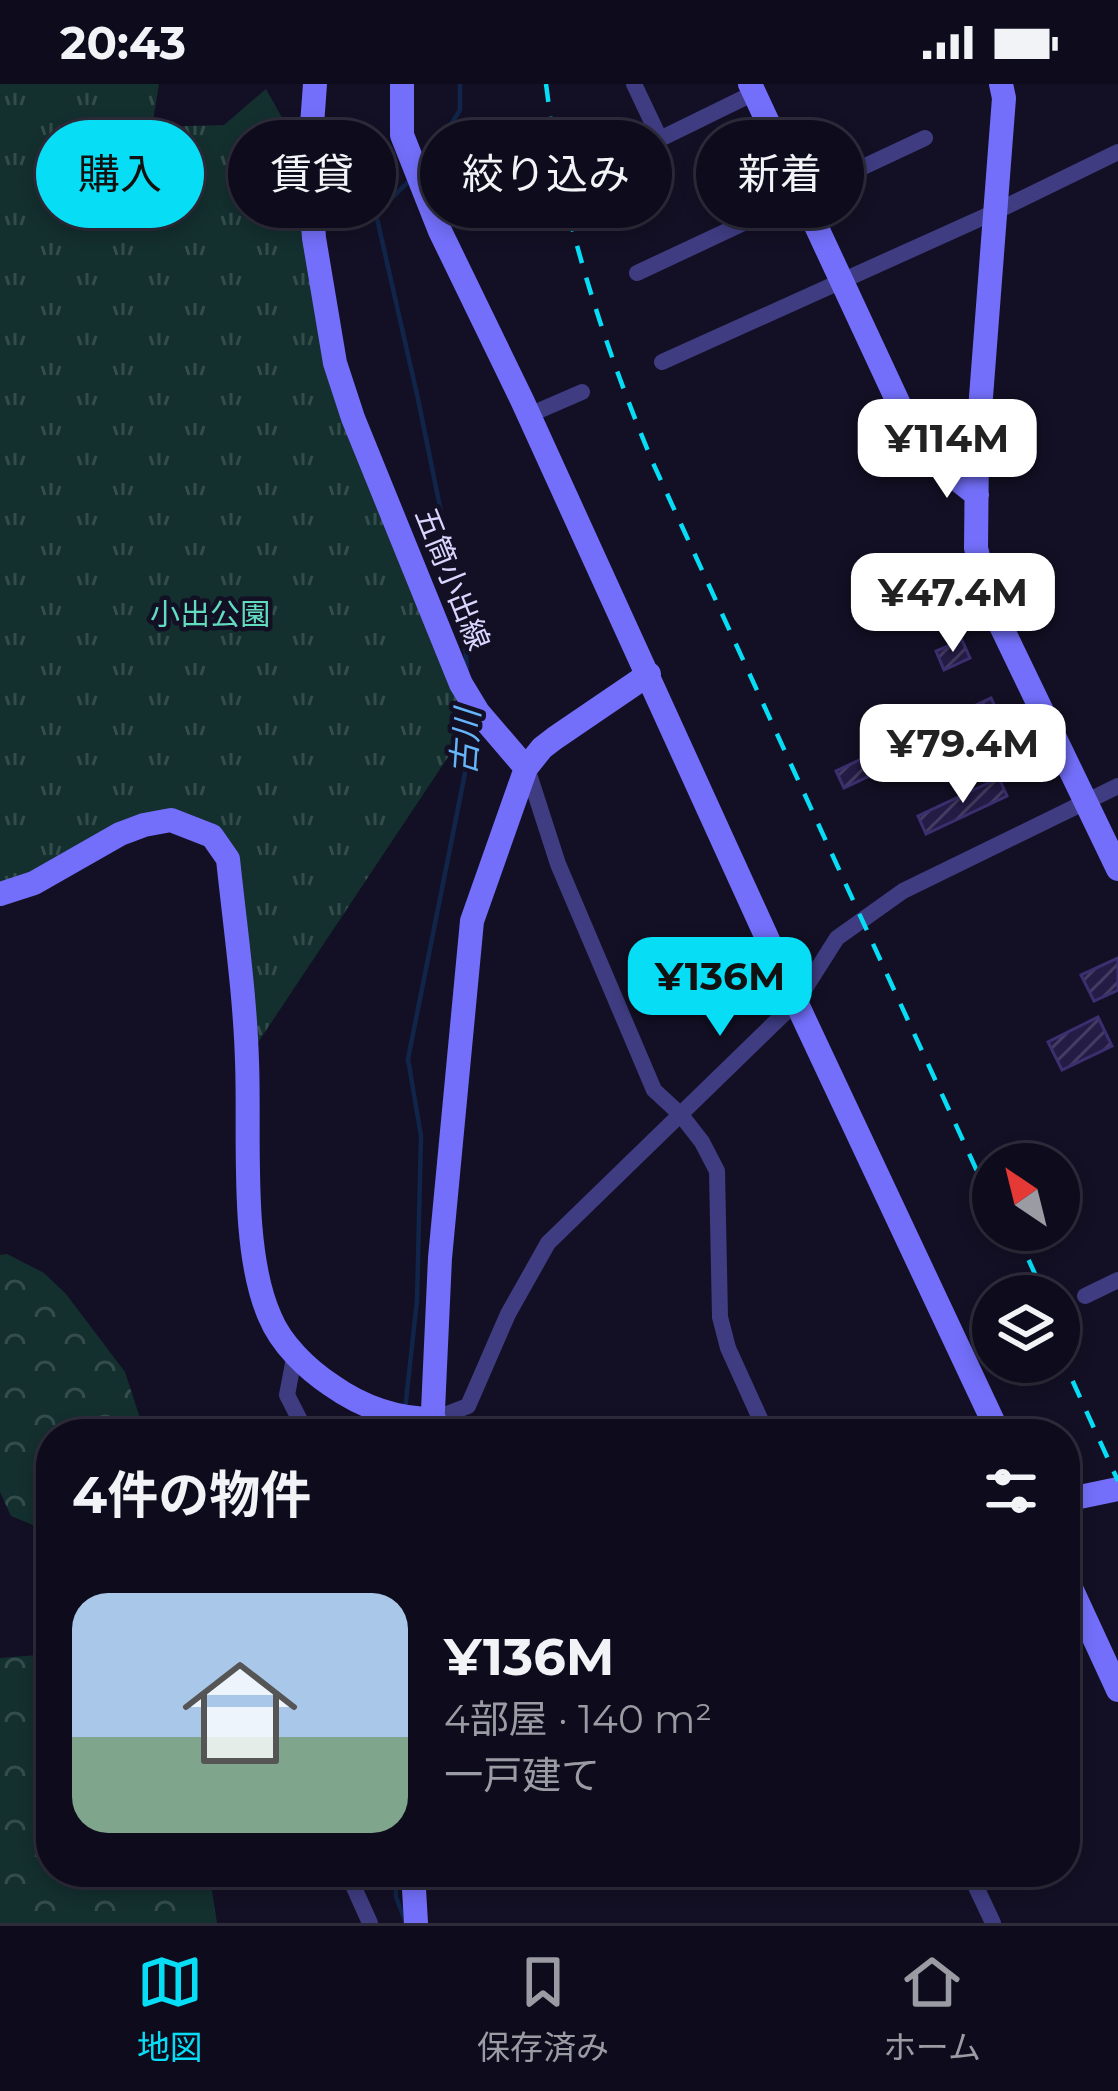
<!DOCTYPE html>
<html lang="ja">
<meta charset="utf-8">
<style>
:root{--surface:#0e0c1c;--page:#1c1a29;--text:#f1f3f6;--muted:#9b9ba3;--line:#2e2c3b;--accent:#08ddf6}
body{margin:0;font-family:Montserrat,"Noto Sans JP",sans-serif;background:var(--page);color:var(--text);height:100vh;display:flex;flex-direction:column;font-size:45px;white-space:nowrap}
*{box-sizing:border-box;margin:0}
p{font-size:39px;color:var(--muted)}
.icon{flex:none;width:66px;height:66px;fill:none;stroke:currentColor;stroke-width:2;stroke-linecap:round;stroke-linejoin:round}
.map{position:relative;flex:1;overflow:hidden}
.details{position:absolute;left:36px;top:1335px;width:1044px;height:468px;display:flex;flex-direction:column;background:var(--surface);border-radius:48px;box-shadow:0 6px 18px #0003,0 0 0 3px var(--line)}
.details>*{flex:none}
.hud{position:absolute;left:36px;top:36px;width:1047px;height:108px;display:flex;gap:24px}
.needle{width:78px;rotate:325deg}
.controls{position:absolute;left:972px;top:1059px;display:grid;gap:24px}
.controls a{display:grid;place-items:center;width:108px;height:108px;border-radius:50%;background:var(--surface);box-shadow:0 6px 18px #0003,0 0 0 3px var(--line);font-size:60px}
.price{position:absolute;translate:-50% -102px;padding:0 27px;border-radius:24px;background:#fff;color:#222;font-size:39px;line-height:78px;filter:drop-shadow(0 3px 6px #0008)}
.price::after{content:'';position:absolute;left:50%;top:72px;width:36px;height:27px;margin-left:-18px;background:inherit;clip-path:polygon(0 0,100% 0,50% 100%)}
.price.on{background:var(--accent);color:#111}
ul{padding:0;list-style:none}
li{display:flex;align-items:center;gap:36px;height:300px;padding:0 36px}
li span{display:grid;place-items:center;flex:none;width:336px;height:240px;border-radius:36px;color:#555}
li>.icon{margin-inline-start:auto}
span .icon{width:144px;height:144px;fill:#fffc;stroke-width:1}
li b{font-size:51px}
h2{display:flex;justify-content:space-between;align-items:center;height:144px;padding:0 36px;font-size:51px}
.chip{padding:0 42px;border-radius:54px;background:var(--surface);box-shadow:0 6px 18px #0003,0 0 0 3px var(--line);font-size:42px;line-height:108px}
.chip.on{background:var(--accent);color:#111}
.status{display:flex;justify-content:space-between;align-items:center;height:84px;padding:0 60px;background:var(--surface);direction:ltr}
.status svg{height:33px;fill:currentColor}
.tabs{display:flex;justify-content:space-around;align-items:center;height:168px;border-top:3px solid var(--line);background:var(--surface);font-size:33px;color:var(--muted)}
.tabs a{display:grid;justify-items:center;gap:6px}
.tabs .on{color:var(--accent)}
.map>svg:first-child{display:block}
</style>
<div class="status"><b>20:43</b><svg viewBox="0 0 49 12"><path d="M0 12V9h3v3zM5 12V6h3v6zM10 12V3h3v9zM15 12V0h3v12zM26 1h20v11H26zM47 4h2v5h-2z"/></svg></div>
<div class="map">
<svg width="1118" height="1839" viewBox="0 0 1118 1839">
<defs>
<pattern id="forest-crowns" width="20" height="18" patternUnits="userSpaceOnUse" patternTransform="scale(3)"><rect width="20" height="18" fill="#132f2e"/><path d="M2 6a3 3 0 1 1 6 0M12 15a3 3 0 1 1 6 0" fill="none" stroke="#354c4d"/></pattern>
<pattern id="park-tufts" width="24" height="20" patternUnits="userSpaceOnUse" patternTransform="scale(3)"><rect width="24" height="20" fill="#132f2e"/><path d="M3 7l-1-3M5 7V3M7 7l1-3M15 17l-1-3M17 17v-4M19 17l1-3" fill="none" stroke="#354c4d"/></pattern>
<pattern id="building-hatch" width="6" height="6" patternUnits="userSpaceOnUse" patternTransform="scale(3)"><rect width="6" height="6" fill="#251c45"/><path d="M-1 1l2-2M0 6l6-6M5 7l2-2" fill="none" stroke="#443c61"/></pattern>
</defs>
<rect width="100%" height="100%" fill="#131025"/>
<path fill="url(#forest-crowns)" d="M7 1170 44 1189 66 1210 125 1288 139 1331 136 1350H51V1435L33 1441 11 1432 0 1408V1171Z
M38 1571 51 1576V1788H209L217 1839H0V1574Z"/>
<path fill="url(#park-tufts)" d="M0 0H159L152 43 224 41 266 5 309 82 328 236 478 628 247 975 228 775 171 736 0 810Z"/>
<g fill="none" stroke-linecap="round" stroke-linejoin="round">
<path stroke="#102549" stroke-width="4.5" d="M426 81 460 26V0
M409 97 376 130 418 315 463 536 467 585
M405 1326 417 1216 421 1052 408 975 472 654 471 638
M395 1788 396 1813 406 1839"/>
</g>
<path fill="url(#building-hatch)" stroke="#3c2f70" stroke-width="3" d="M495 52 520 116 486 129 461 66Z
M962 556 970 574 944 586 936 567Z
M991 614 999 631 844 704 836 687Z
M999 694 1007 712 926 750 918 732Z
M1118 874V906L1094 917 1081 891Z
M1098 933 1112 962 1062 986 1048 958Z"/>
<g fill="none" stroke-linecap="round" stroke-linejoin="round">
<path stroke="#3f3c82" stroke-width="16" d="M634 0 660 55 754 9
M637 189 925 54
M662 278 997 127 1118 68
M529 331 582 308
M527 684 558 780 654 1006 681 1031 702 1058 717 1087 720 1233 728 1264 767 1350
M1085 1212 1118 1196
M295 1269 287 1311 307 1350
M434 1335 468 1322 508 1230 548 1159 797 917 837 854 903 807 1118 702
M347 1788 370 1839
M969 1788 993 1839"/>
<path stroke="#736ffa" stroke-width="24" d="M315 0 309 82 314 154 335 279 353 334 461 600 478 628 526 684
M402 0V51L440 147 522 316 804 935 999 1350
M750 0 905 333 939 381 977 411
M1001 0 1004 14 977 365 976 464 989 517 1118 785
M0 810 34 799 120 750 144 741 171 736 212 752 228 775C235 842 245 910 247 977 250 1052 240 1166 270 1233 281 1260 307 1285 331 1301 362 1323 396 1335 434 1335
M432 1348 440 1174 472 837 526 684 542 664 555 654 649 590
M1065 1416 1118 1405
M1065 1491 1118 1606
M413 1788 416 1839"/>
<path stroke="#08ddf6" stroke-width="4.5" stroke-dasharray="18 15" stroke-linecap="butt" d="M546 0C550 28 552 56 558 84 580 186 613 283 653 379L993 1122
M1015 1146 1045 1212
M1059 1267 1118 1397"/>
</g>
<g text-anchor="middle" stroke-width="9" stroke-linejoin="round" paint-order="stroke">
<g font-size="30" fill="#dad5fe" stroke="#131025">
<text transform="translate(452 495) rotate(68)" y="10">五筒小出線</text>
</g>
<g font-size="30" fill="#62dcbe" stroke="#131025">
<text x="210" y="541">小出公園</text>
</g>
<g font-size="33" font-style="italic" fill="#66b5fa" stroke="#131025">
<text transform="translate(465 658) rotate(-86)" y="12">古川</text>
</g>
</g>
</svg>
<div class="controls">
<a><svg class="needle" viewBox="-14 -14 28 28"><path d="M0-13l5 13h-10z" fill="#e53935"/><path d="M0 13l5-13h-10z" fill="#9b9ba3"/></svg></a>
<a><svg class="icon" aria-label="layers" viewBox="0 0 24 24"><path d="M12 4l9 5-9 5-9-5zM3 14l9 5 9-5"/></svg></a>
</div>
<b class="price" style="left:947px;top:417px">¥114M</b>
<b class="price" style="left:953px;top:571px">¥47.4M</b>
<b class="price" style="left:963px;top:722px">¥79.4M</b>
<b class="price on" style="left:720px;top:955px">¥136M</b>
<div class="hud">
<a class="chip on">購入</a>
<a class="chip">賃貸</a>
<a class="chip">絞り込み</a>
<a class="chip">新着</a>
</div>
<section class="details">
<h2>4件の物件<svg class="icon" aria-label="filters" viewBox="0 0 24 24"><path d="M4 7h16M4 17h16"/><circle cx="9" cy="7" r="2"/><circle cx="15" cy="17" r="2"/></svg></h2>
<ul>
<li><span style="background:linear-gradient(#a9c7e8 60%,#7fa58c 0)"><svg class="icon" aria-label="home" viewBox="0 0 24 24"><path d="M3 11l9-7 9 7M6 9v11h12V9"/></svg></span><div><b>¥136M</b><p>4部屋 · 140 m²</p><p>一戸建て</p></div></li>
</ul>
</section>
</div>
<nav class="tabs">
<a class="on"><svg class="icon" aria-label="map" viewBox="0 0 24 24"><path d="M3 6l6-2 6 2 6-2v14l-6 2-6-2-6 2zM9 4v14M15 6v14"/></svg>地図</a>
<a><svg class="icon" aria-label="saved" viewBox="0 0 24 24"><path d="M7 4h10v16l-5-4-5 4z"/></svg>保存済み</a>
<a><svg class="icon" aria-label="home" viewBox="0 0 24 24"><path d="M3 11l9-7 9 7M6 9v11h12V9"/></svg>ホーム</a>
</nav>
